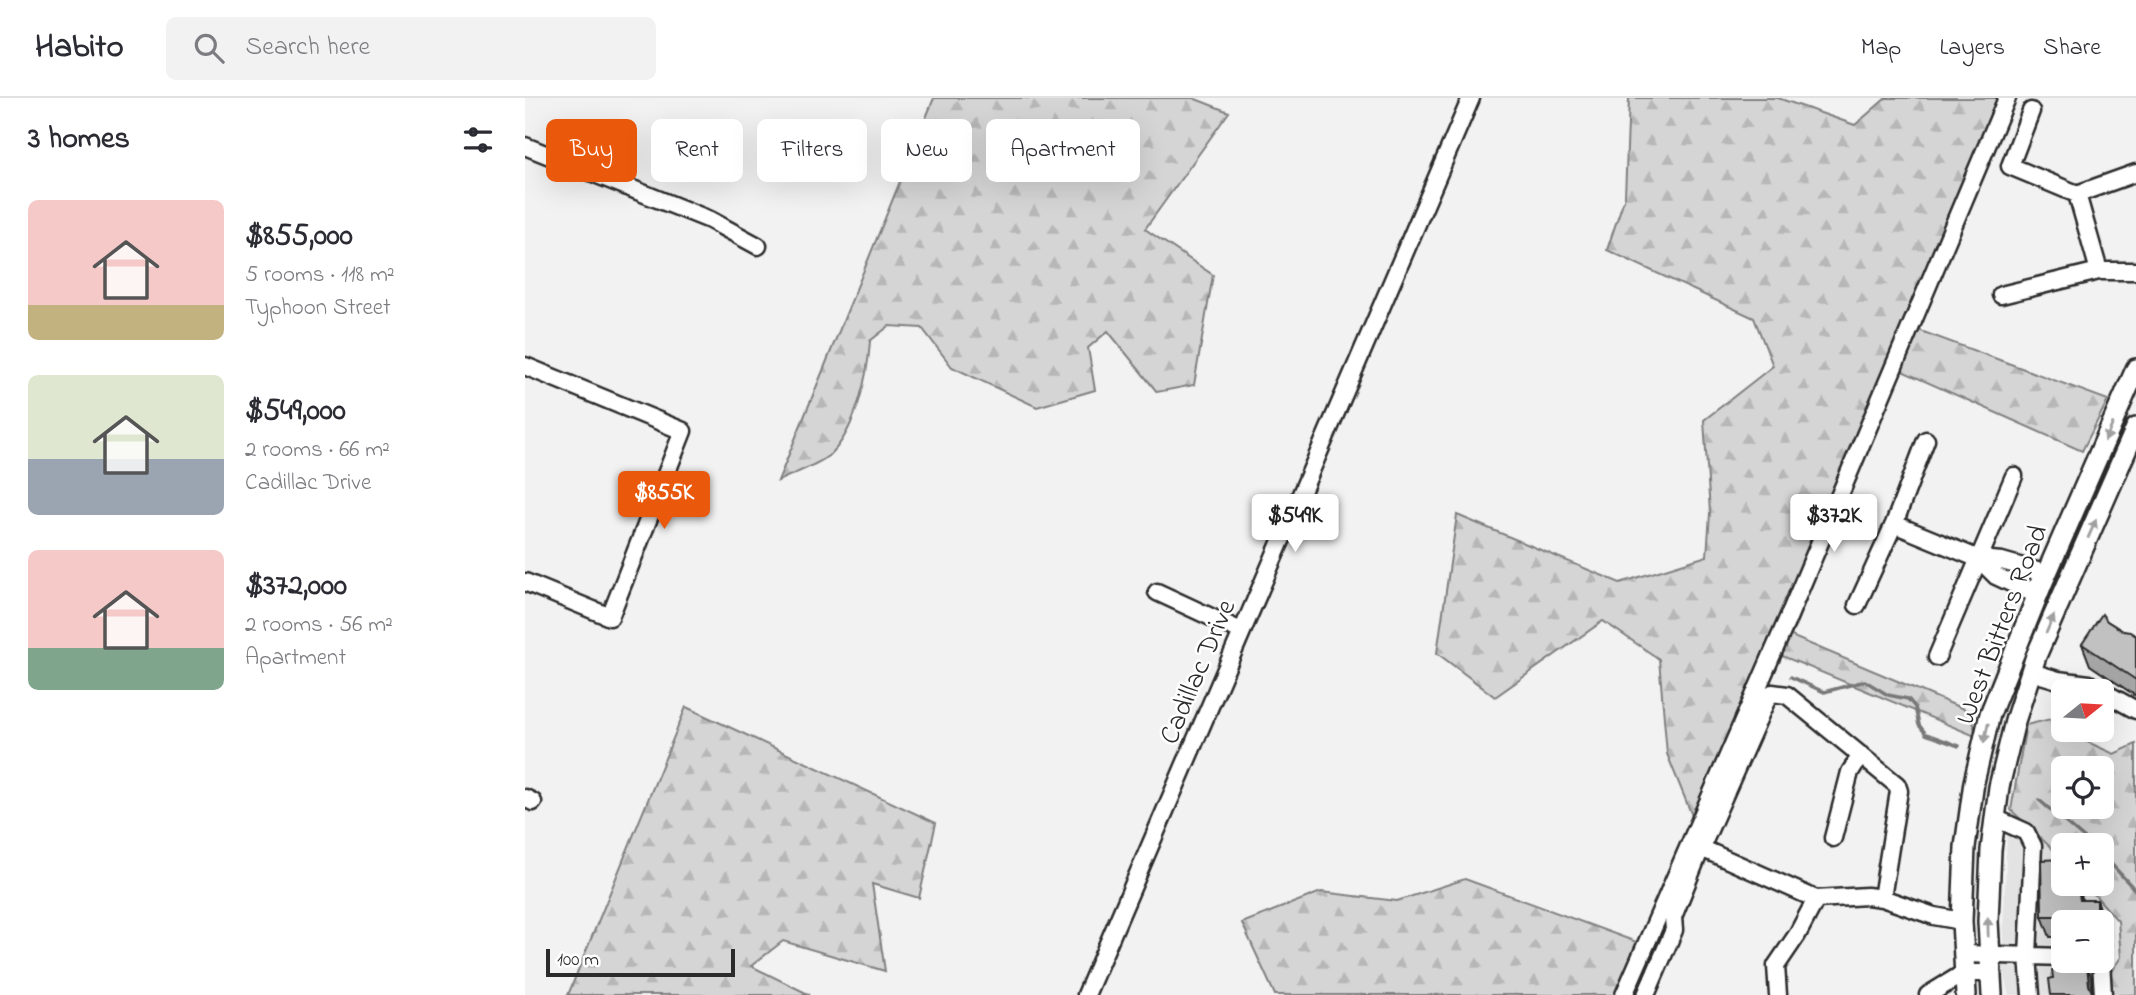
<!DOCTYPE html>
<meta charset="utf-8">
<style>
:root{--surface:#fff;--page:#f2f2f3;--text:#2b2b33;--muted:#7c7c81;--line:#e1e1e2;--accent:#ea580c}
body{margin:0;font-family:"Indie Flower",sans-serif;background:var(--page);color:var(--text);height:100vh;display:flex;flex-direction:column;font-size:26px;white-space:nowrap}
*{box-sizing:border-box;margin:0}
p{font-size:23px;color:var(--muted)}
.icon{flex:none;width:38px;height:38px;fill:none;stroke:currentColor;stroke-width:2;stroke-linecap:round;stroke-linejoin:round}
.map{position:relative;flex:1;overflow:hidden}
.panel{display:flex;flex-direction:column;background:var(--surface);width:525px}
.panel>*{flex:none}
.hud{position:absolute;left:21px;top:21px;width:665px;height:63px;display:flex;gap:14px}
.needle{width:46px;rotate:72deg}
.buttons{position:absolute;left:1526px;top:581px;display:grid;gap:14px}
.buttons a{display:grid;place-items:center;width:63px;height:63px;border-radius:10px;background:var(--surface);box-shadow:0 7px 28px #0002;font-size:35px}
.scale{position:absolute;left:21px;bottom:18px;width:189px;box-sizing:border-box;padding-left:7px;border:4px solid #2b2b2b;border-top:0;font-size:19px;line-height:24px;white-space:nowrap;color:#2b2b2b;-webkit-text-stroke:5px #fff;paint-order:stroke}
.price{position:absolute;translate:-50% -60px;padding:0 16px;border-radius:7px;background:#fff;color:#222;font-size:23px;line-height:46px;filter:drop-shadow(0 2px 4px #0008)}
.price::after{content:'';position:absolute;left:50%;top:42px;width:21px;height:16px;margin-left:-10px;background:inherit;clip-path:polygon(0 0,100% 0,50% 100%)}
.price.selected{background:var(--accent);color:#fff}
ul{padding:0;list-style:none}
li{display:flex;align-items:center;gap:21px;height:175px;padding:0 28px}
li span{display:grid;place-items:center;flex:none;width:196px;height:140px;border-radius:10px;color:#555}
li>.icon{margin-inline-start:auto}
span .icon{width:84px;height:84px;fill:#fffc;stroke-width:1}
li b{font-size:30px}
h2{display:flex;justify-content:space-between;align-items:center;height:84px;padding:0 28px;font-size:30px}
.tag{padding:0 24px;border-radius:10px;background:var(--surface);box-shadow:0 7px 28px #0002;font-size:24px;line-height:63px}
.tag.selected{background:var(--accent);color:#fff}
header{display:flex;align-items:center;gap:42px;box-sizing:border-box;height:98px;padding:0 35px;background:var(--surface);border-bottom:2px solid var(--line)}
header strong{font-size:33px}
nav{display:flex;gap:38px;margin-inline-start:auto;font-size:24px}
.search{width:490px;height:63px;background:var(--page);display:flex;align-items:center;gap:18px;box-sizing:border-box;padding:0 24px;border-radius:10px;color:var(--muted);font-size:26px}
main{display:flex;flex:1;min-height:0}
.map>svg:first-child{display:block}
</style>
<header>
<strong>Habito</strong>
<div class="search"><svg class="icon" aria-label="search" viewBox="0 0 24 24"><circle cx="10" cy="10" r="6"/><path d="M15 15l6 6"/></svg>Search here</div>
<nav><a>Map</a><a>Layers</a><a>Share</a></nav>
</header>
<main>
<section class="panel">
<h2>3 homes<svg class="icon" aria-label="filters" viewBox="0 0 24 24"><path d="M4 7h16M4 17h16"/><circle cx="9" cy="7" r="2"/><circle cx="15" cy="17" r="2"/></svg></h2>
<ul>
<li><span style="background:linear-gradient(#f6c9c9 75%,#c2b280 0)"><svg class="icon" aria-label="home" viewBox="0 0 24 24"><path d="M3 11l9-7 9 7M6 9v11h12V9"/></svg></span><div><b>$855,000</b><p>5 rooms · 118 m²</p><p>Typhoon Street</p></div></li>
<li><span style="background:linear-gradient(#dfe7d0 60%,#9aa5b1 0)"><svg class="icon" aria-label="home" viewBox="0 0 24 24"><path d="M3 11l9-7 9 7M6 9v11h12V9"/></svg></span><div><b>$549,000</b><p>2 rooms · 66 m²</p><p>Cadillac Drive</p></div></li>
<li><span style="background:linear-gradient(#f6c9c9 70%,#7fa58c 0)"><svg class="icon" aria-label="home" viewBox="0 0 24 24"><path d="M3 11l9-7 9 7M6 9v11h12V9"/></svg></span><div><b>$372,000</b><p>2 rooms · 56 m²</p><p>Apartment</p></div></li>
</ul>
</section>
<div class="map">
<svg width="1611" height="897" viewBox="0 0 1611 897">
<defs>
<pattern id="forest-firs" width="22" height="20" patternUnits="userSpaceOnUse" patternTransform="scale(1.75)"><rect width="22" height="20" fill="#d5d5d5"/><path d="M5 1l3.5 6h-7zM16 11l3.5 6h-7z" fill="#b7b7b7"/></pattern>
</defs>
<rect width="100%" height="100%" fill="#f2f2f2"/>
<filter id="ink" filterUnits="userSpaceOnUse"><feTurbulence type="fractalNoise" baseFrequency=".0143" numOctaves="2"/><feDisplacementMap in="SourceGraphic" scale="14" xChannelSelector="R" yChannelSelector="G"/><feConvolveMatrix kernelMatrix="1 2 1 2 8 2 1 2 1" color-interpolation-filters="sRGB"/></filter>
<g filter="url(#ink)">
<path fill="#e3e3e3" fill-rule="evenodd" d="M1486 712 1538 755V786H1576L1587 795 1591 897H1484L1478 874V839L1482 734ZM1538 824H1577V863H1538Z"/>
<path fill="url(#forest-firs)" stroke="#808080" stroke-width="2" fill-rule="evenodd" d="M409 0H668L704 14 620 131 688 177 669 287 632 294 583 233 563 250 570 292 512 309 427 269 397 230 364 228 345 243C343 277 331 330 307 355 296 366 267 376 253 383Z
M1104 0H1253L1330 27 1361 0H1486L1393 232 1583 302 1557 353 1375 272 1266 538 1448 615 1450 638 1255 557 1108 897H750L717 825 796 794 872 803 940 781 1114 845 1168 720 1142 656 1134 561 1078 523 970 599 912 555 932 417 1095 485 1182 458 1185 415 1179 322 1248 268 1229 220 1082 152 1100 98Z
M161 609 411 725 394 800 347 786 360 873 258 843 226 868 285 897H43Z
M1538 618V632H1558V642L1589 656 1611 646V897H1587L1586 874 1596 859 1593 823 1560 786H1577V747H1538V761L1486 712 1501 627ZM1538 670H1577V709H1538Z"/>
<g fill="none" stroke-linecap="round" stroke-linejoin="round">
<path stroke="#787878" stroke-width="3.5" d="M1266 579 1299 594 1340 583 1363 597 1383 601 1390 609 1394 627 1401 636 1434 648
M1514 702 1567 747
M1577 756 1611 793"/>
<g stroke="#2b2b2b" stroke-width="21">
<path id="minor" d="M1506 13 1485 68 1552 96
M0 48 185 122 233 148
M1574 173 1552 96 1611 75
M1476 197 1574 173H1611
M0 268 158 333 85 519 0 484
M1369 426 1454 461 1477 463 1512 473 1517 486 1503 493 1471 478 1454 461
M632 494 716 533
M1332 507 1369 426 1401 342
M1412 559 1489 378
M1506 574 1533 582 1564 586 1611 612
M0 700 8 704
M1470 720 1501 734 1508 748 1503 858 1506 897
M1308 740 1325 674 1336 657
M1176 750 1291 801 1342 798 1357 800 1409 818 1437 823
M1439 856 1538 859
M1576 863 1578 897
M561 897 946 0
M1099 897 1263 520 1482 0
M1121 897 1149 832 1148 819 1176 750 1242 601 1247 595 1262 597 1372 687 1374 693 1357 800
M1253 897 1251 868 1272 837 1291 801
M1403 897 1439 875H1465"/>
</g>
<g stroke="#2b2b2b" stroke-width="24">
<path id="major" d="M1441 897 1437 823 1440 749 1449 684 1465 616 1517 486 1611 271
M1467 897 1463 823 1466 752 1474 689 1490 623 1511 558 1611 330"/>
</g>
<use href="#minor" stroke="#fff" stroke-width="16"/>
<use href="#major" stroke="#fff" stroke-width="19"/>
</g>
<path fill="#a6a6a6" stroke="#2b2b2b" stroke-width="2" d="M1582 523 1598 533 1611 538V598L1565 567 1557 546Z
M1556 792 1557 802H1572L1579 823 1580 839H1577V824H1538V839H1525L1517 818Z"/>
<path fill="#878787" stroke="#2b2b2b" stroke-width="2" d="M1548 786H1554L1556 792V799L1562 816 1549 795Z
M1572 802 1579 823 1580 839 1577 830V824H1575L1572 818Z
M1562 867 1566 878 1568 897 1564 887Z"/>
<path fill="#c1c1c1" stroke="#2b2b2b" stroke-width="2" d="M1577 516 1582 523 1598 533 1605 534 1611 538V582L1557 546Z
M1538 761V786H1548L1549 795H1554L1555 802H1572V818H1517L1516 762Z
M1562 867 1564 887 1568 897H1526L1524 881 1528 880 1527 872Z"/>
<defs><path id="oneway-solid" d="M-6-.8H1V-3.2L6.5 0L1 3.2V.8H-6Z" transform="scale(1.75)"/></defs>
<g fill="#a0a0a0">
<use href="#oneway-solid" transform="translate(1584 334) rotate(114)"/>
<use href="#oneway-solid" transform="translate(1567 431) rotate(-66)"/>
<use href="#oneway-solid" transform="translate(1525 526) rotate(-67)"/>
<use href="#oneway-solid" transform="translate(1461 635) rotate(103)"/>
<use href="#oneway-solid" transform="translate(1463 829) rotate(-91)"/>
</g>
</g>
<g text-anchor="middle" stroke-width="5" stroke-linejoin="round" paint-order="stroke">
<g font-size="28" fill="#2b2b2b" stroke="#fff">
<text transform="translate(1475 526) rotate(-69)" y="10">West Bitters Road</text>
<text transform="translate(671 573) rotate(-67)" y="10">Cadillac Drive</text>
</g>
</g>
</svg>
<div class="buttons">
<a><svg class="needle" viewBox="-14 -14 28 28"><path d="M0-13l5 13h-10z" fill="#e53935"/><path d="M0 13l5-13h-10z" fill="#7c7c81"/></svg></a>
<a><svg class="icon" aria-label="locate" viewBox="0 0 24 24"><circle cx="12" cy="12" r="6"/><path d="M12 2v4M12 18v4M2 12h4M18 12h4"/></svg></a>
<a>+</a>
<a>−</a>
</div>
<div class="scale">100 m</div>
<b class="price selected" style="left:139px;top:433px">$855K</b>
<b class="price" style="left:770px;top:456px">$549K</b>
<b class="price" style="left:1309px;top:456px">$372K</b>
<div class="hud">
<a class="tag selected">Buy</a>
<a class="tag">Rent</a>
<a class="tag">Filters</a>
<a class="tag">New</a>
<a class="tag">Apartment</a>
</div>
</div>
</main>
